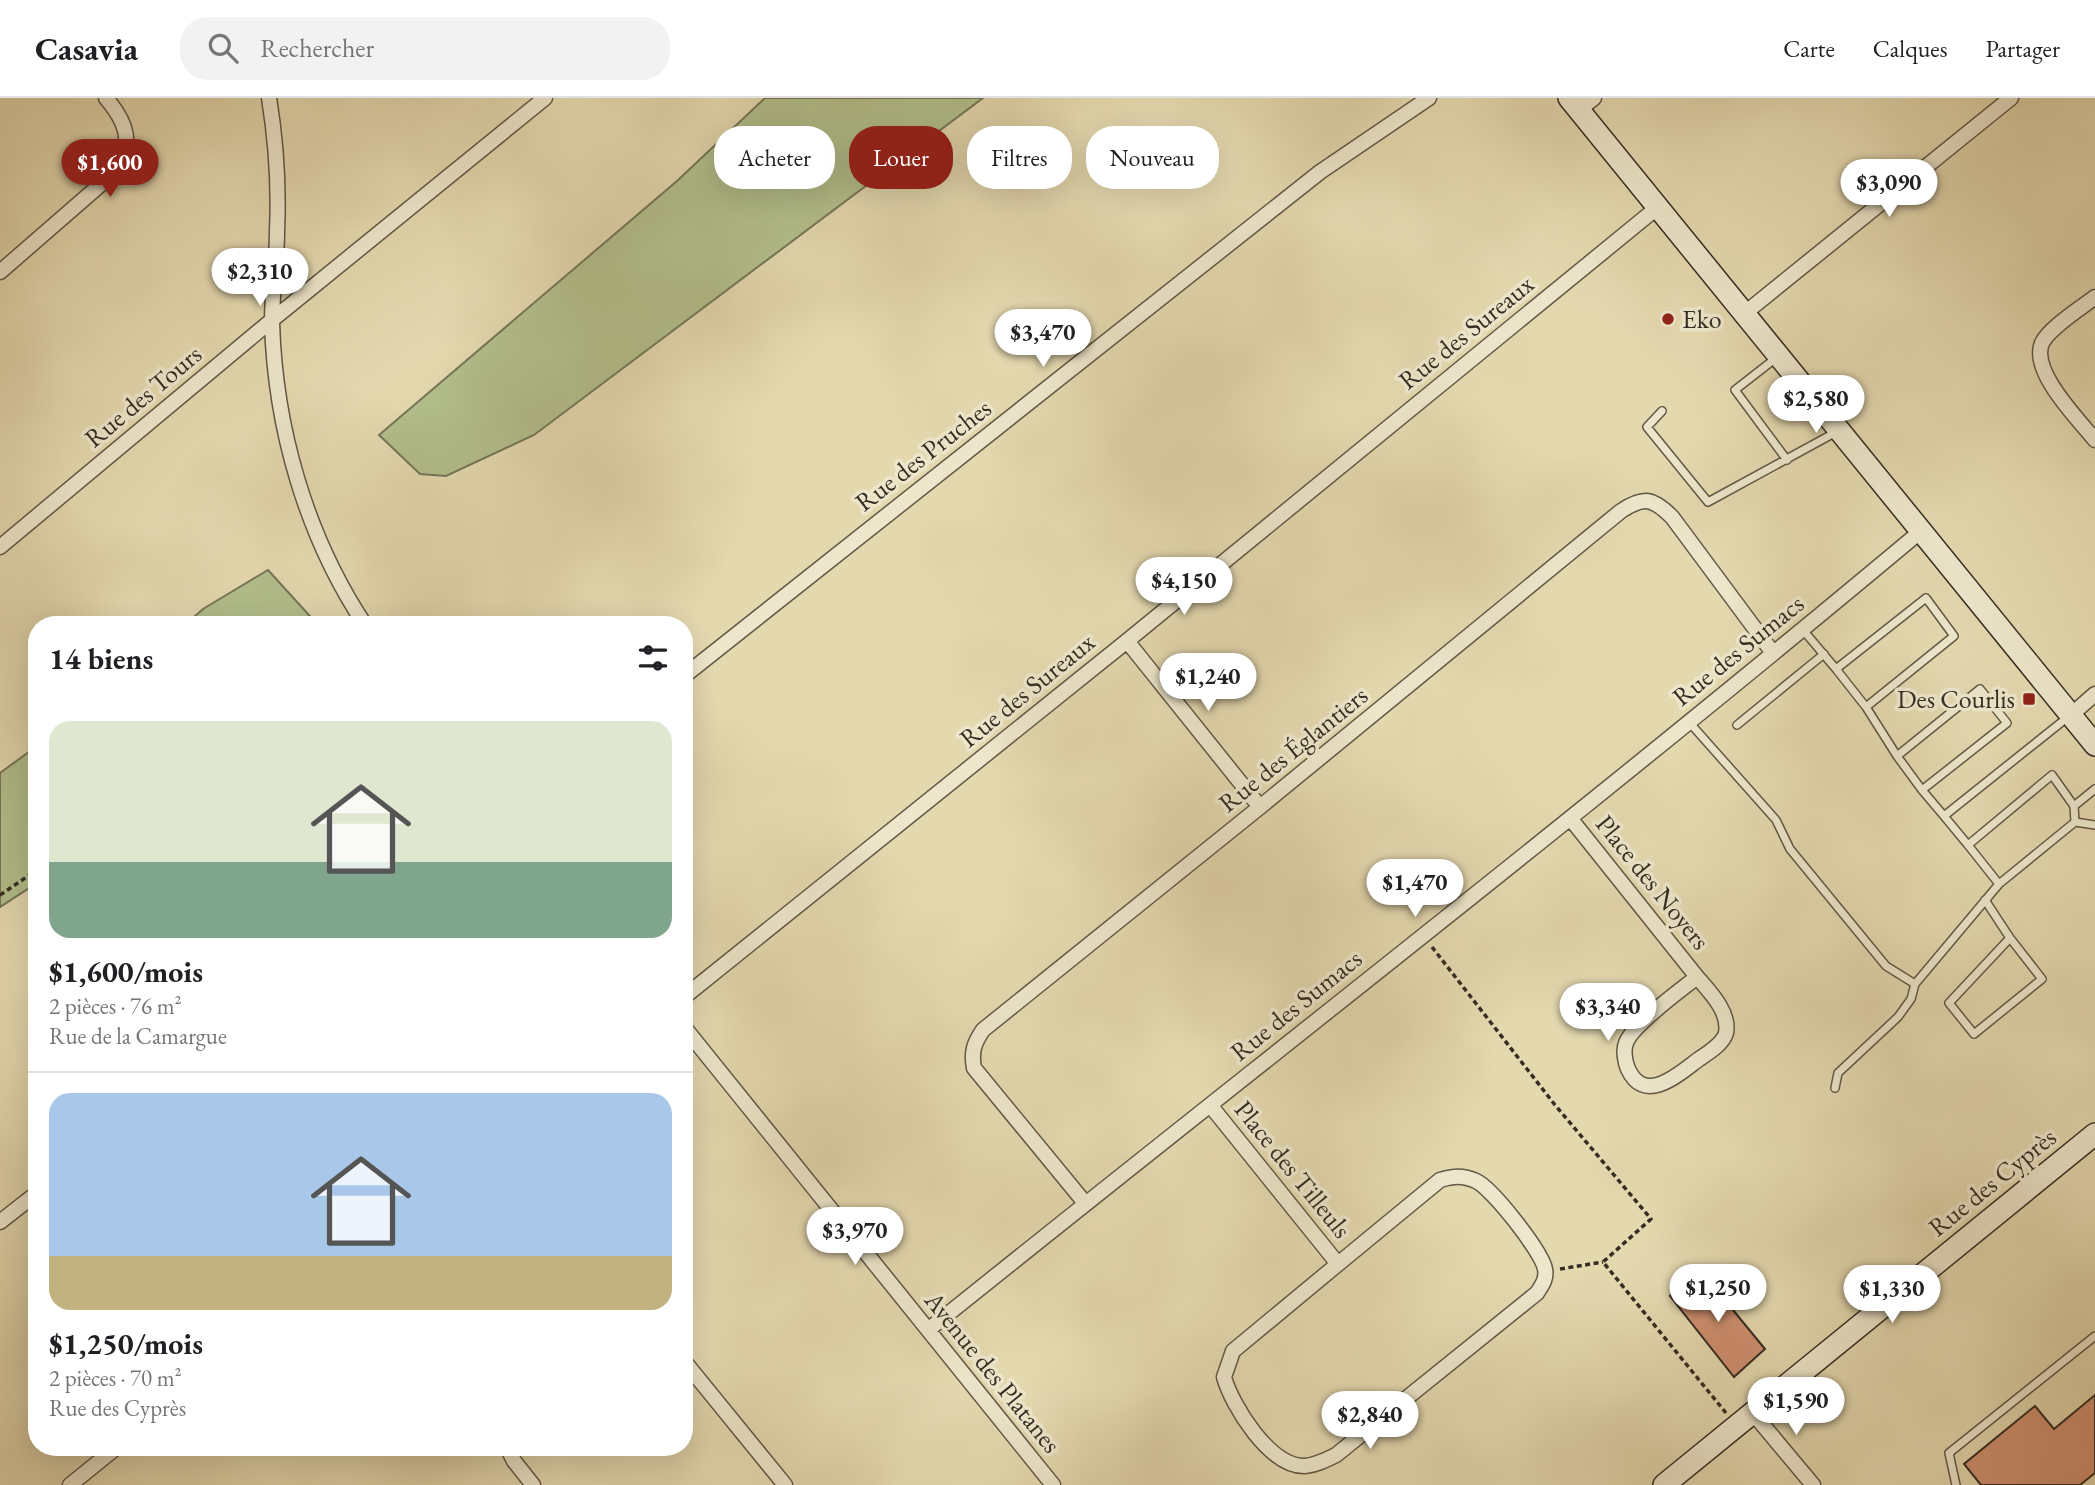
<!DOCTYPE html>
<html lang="fr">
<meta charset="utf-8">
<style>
:root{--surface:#fff;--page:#f2f2f2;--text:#202124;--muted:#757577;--line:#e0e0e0;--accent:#8f2418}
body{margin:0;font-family:"EB Garamond",serif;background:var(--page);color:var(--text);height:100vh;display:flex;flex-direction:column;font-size:26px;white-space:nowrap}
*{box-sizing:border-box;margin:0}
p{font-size:23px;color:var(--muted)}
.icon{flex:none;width:38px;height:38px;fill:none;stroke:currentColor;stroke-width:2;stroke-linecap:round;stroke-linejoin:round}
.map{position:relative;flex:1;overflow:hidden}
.sheet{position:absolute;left:28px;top:518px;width:665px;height:840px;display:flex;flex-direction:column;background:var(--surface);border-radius:28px;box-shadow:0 7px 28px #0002}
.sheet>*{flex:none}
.banner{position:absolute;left:714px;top:28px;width:665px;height:63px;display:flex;gap:14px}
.price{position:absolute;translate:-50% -60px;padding:0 16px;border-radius:24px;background:#fff;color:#222;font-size:23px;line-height:46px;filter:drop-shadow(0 2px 4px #0008)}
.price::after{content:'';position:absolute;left:50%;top:42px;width:21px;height:16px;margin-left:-10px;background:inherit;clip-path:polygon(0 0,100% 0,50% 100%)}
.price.current{background:var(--accent);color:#fff}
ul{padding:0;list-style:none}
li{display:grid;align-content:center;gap:14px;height:371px;padding:0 21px}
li+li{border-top:2px solid var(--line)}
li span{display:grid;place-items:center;height:217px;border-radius:21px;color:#555}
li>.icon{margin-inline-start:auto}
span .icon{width:126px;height:126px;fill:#fffc;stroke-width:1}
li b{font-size:30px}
h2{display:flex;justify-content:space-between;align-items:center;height:84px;padding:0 21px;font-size:30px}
.chip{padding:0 24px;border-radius:28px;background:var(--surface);box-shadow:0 7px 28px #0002;font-size:24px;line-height:63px}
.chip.current{background:var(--accent);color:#fff}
header{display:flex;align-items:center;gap:42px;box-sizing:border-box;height:98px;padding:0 35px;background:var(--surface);border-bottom:2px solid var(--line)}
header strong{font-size:33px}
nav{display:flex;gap:38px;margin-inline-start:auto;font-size:24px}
.search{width:490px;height:63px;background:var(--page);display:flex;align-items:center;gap:18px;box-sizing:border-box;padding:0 24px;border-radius:28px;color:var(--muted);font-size:26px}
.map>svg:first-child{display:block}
</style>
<header>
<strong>Casavia</strong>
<div class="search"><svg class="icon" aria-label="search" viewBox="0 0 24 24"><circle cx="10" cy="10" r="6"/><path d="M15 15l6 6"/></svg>Rechercher</div>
<nav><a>Carte</a><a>Calques</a><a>Partager</a></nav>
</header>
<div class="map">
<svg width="2095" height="1387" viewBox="0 0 2095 1387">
<rect width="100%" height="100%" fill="#e4d8af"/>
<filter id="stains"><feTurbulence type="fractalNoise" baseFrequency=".00286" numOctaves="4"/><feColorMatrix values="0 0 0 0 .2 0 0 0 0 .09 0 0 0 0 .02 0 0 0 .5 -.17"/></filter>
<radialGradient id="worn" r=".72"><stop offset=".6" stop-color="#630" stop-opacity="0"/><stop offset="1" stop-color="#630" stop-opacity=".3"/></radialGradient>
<path fill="#b2bf8c" stroke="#747657" stroke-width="2" d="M765 0H983L534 337 446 378 420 376 379 337 677 83Z
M268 472 318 527H185L203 511Z
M37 648V785L0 809V675Z"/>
<path fill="#cf9071" stroke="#352d22" stroke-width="2" d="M1701 1173 1765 1251 1734 1279 1670 1198Z
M2095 1297V1375L2080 1387H1981L1964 1366 2035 1308 2054 1331Z"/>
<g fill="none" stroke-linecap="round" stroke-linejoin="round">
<g stroke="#615845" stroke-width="10">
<path id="lane" d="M1776 260 1735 292 1787 362
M1662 313 1647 329 1708 404 1838 333
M1803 532 1836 571
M1866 609 1836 571 1926 500 1954 538 1866 609 1897 658 1980 591 2007 625 1922 692 1944 718 2068 619
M1689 624 1776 722 1790 751 1886 868 1915 886 1999 786
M1737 627 1824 556
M1897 658 1922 692
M1944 718 1968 747 2052 677 2074 708 2095 691
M2075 724 2095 727
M1968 747 1999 786 2075 724 2074 708
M1985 802 2010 840 1949 905 1974 936 2042 881 2010 840
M1835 990 1838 975 1898 919 1911 901 1915 886
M1956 1387 1949 1355 2095 1238"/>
</g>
<g stroke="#615845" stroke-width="17">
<path id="street" d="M269 0C276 43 279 89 277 133 277 163 272 194 272 224 275 330 306 438 365 527
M1579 12 1594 0
M0 174 115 74C134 44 127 25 106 0
M2095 199C2081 210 2049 230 2042 245 2030 273 2078 321 2095 342
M1745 215 2011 0
M0 449 272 222 545 0
M1127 543 1260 709
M684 578 1320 74 1429 0
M2071 617 2095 596
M1570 720 1697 879C1681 892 1632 927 1626 945 1623 952 1625 964 1628 971 1645 1008 1680 975 1699 961 1708 955 1723 946 1726 935 1730 914 1710 894 1697 879
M684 899 1127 543 1658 109
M684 929 1053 1387
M1210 1007 1338 1166 1233 1253 1224 1279C1232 1308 1270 1369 1305 1368 1316 1367 1326 1362 1336 1357L1537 1195C1542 1187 1547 1181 1545 1171 1542 1154 1492 1090 1476 1083 1463 1077 1453 1078 1440 1082L1338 1166
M1085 1105 974 970C971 954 974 945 983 932L1260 709 1621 413C1644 398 1653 400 1672 419L1773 555
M0 1124 37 1095
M928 1232C1259 966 1595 706 1921 433
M684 1263 785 1387
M1752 1314 1813 1387
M507 1349 514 1363 533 1387
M70 1387 117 1349"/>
</g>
<g stroke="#352d22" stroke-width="24">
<path id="secondary" d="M1569 0 2095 647
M1664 1387 2095 1036"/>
</g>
<path stroke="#352d22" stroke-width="3.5" stroke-dasharray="5 3.5" stroke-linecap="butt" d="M0 797 37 772
M1432 849 1555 1007 1651 1121 1603 1164 1726 1315
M1560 1171 1603 1164"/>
<use href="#lane" stroke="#ede6cb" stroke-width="7"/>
<use href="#street" stroke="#ede6cb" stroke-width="14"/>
<use href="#secondary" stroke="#ede6cb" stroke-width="21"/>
</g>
<g fill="#8f2418" stroke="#ede6cb" stroke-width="2.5">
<circle cx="1668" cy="221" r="7"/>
<rect x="2022" y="594" width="14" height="14" rx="3.5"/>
</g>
<g text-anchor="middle" stroke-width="7" stroke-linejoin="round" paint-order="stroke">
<g font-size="26" fill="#352d22" stroke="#ede6cb" text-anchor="start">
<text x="1682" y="230">Eko</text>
<text x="2015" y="610" text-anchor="end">Des Courlis</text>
</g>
<g font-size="26" fill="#352d22" stroke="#ede6cb">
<text transform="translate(1466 234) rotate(-39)" y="9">Rue des Sureaux</text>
<text transform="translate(143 298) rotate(-40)" y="9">Rue des Tours</text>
<text transform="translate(923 357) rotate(-38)" y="9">Rue des Pruches</text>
<text transform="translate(1738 552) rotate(-39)" y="9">Rue des Sumacs</text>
<text transform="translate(1027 592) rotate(-39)" y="9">Rue des Sureaux</text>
<text transform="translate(1293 651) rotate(-39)" y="9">Rue des Églantiers</text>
<text transform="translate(1653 784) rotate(51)" y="9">Place des Noyers</text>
<text transform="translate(1296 907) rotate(-39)" y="9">Rue des Sumacs</text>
<text transform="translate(1293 1071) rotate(51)" y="9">Place des Tilleuls</text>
<text transform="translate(1992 1084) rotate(-39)" y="9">Rue des Cyprès</text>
<text transform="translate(993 1274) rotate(51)" y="9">Avenue des Platanes</text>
</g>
</g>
<rect width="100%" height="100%" filter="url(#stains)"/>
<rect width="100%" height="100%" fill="url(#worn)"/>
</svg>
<b class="price current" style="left:110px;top:101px">$1,600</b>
<b class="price" style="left:1889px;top:121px">$3,090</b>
<b class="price" style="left:260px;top:210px">$2,310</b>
<b class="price" style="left:1043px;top:271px">$3,470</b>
<b class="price" style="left:1816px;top:337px">$2,580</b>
<b class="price" style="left:1184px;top:519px">$4,150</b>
<b class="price" style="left:1208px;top:615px">$1,240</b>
<b class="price" style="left:1415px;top:821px">$1,470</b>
<b class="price" style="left:1608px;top:945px">$3,340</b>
<b class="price" style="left:855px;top:1169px">$3,970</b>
<b class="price" style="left:1718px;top:1226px">$1,250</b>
<b class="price" style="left:1892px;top:1227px">$1,330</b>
<b class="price" style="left:1796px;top:1339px">$1,590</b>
<b class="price" style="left:1370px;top:1353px">$2,840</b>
<div class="banner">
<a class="chip">Acheter</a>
<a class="chip current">Louer</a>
<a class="chip">Filtres</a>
<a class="chip">Nouveau</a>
</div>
<section class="sheet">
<h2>14 biens<svg class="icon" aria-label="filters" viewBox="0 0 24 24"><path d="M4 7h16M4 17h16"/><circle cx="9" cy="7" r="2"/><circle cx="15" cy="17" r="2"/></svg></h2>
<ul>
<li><span style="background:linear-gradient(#dfe7d0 65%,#7fa58c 0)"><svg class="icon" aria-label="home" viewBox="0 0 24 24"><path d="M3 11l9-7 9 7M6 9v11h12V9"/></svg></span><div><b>$1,600/mois</b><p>2 pièces · 76 m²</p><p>Rue de la Camargue</p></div></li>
<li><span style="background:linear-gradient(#a9c7e8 75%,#c2b280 0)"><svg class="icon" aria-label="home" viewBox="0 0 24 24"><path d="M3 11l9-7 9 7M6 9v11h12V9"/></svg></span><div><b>$1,250/mois</b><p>2 pièces · 70 m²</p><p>Rue des Cyprès</p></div></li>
</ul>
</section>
</div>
